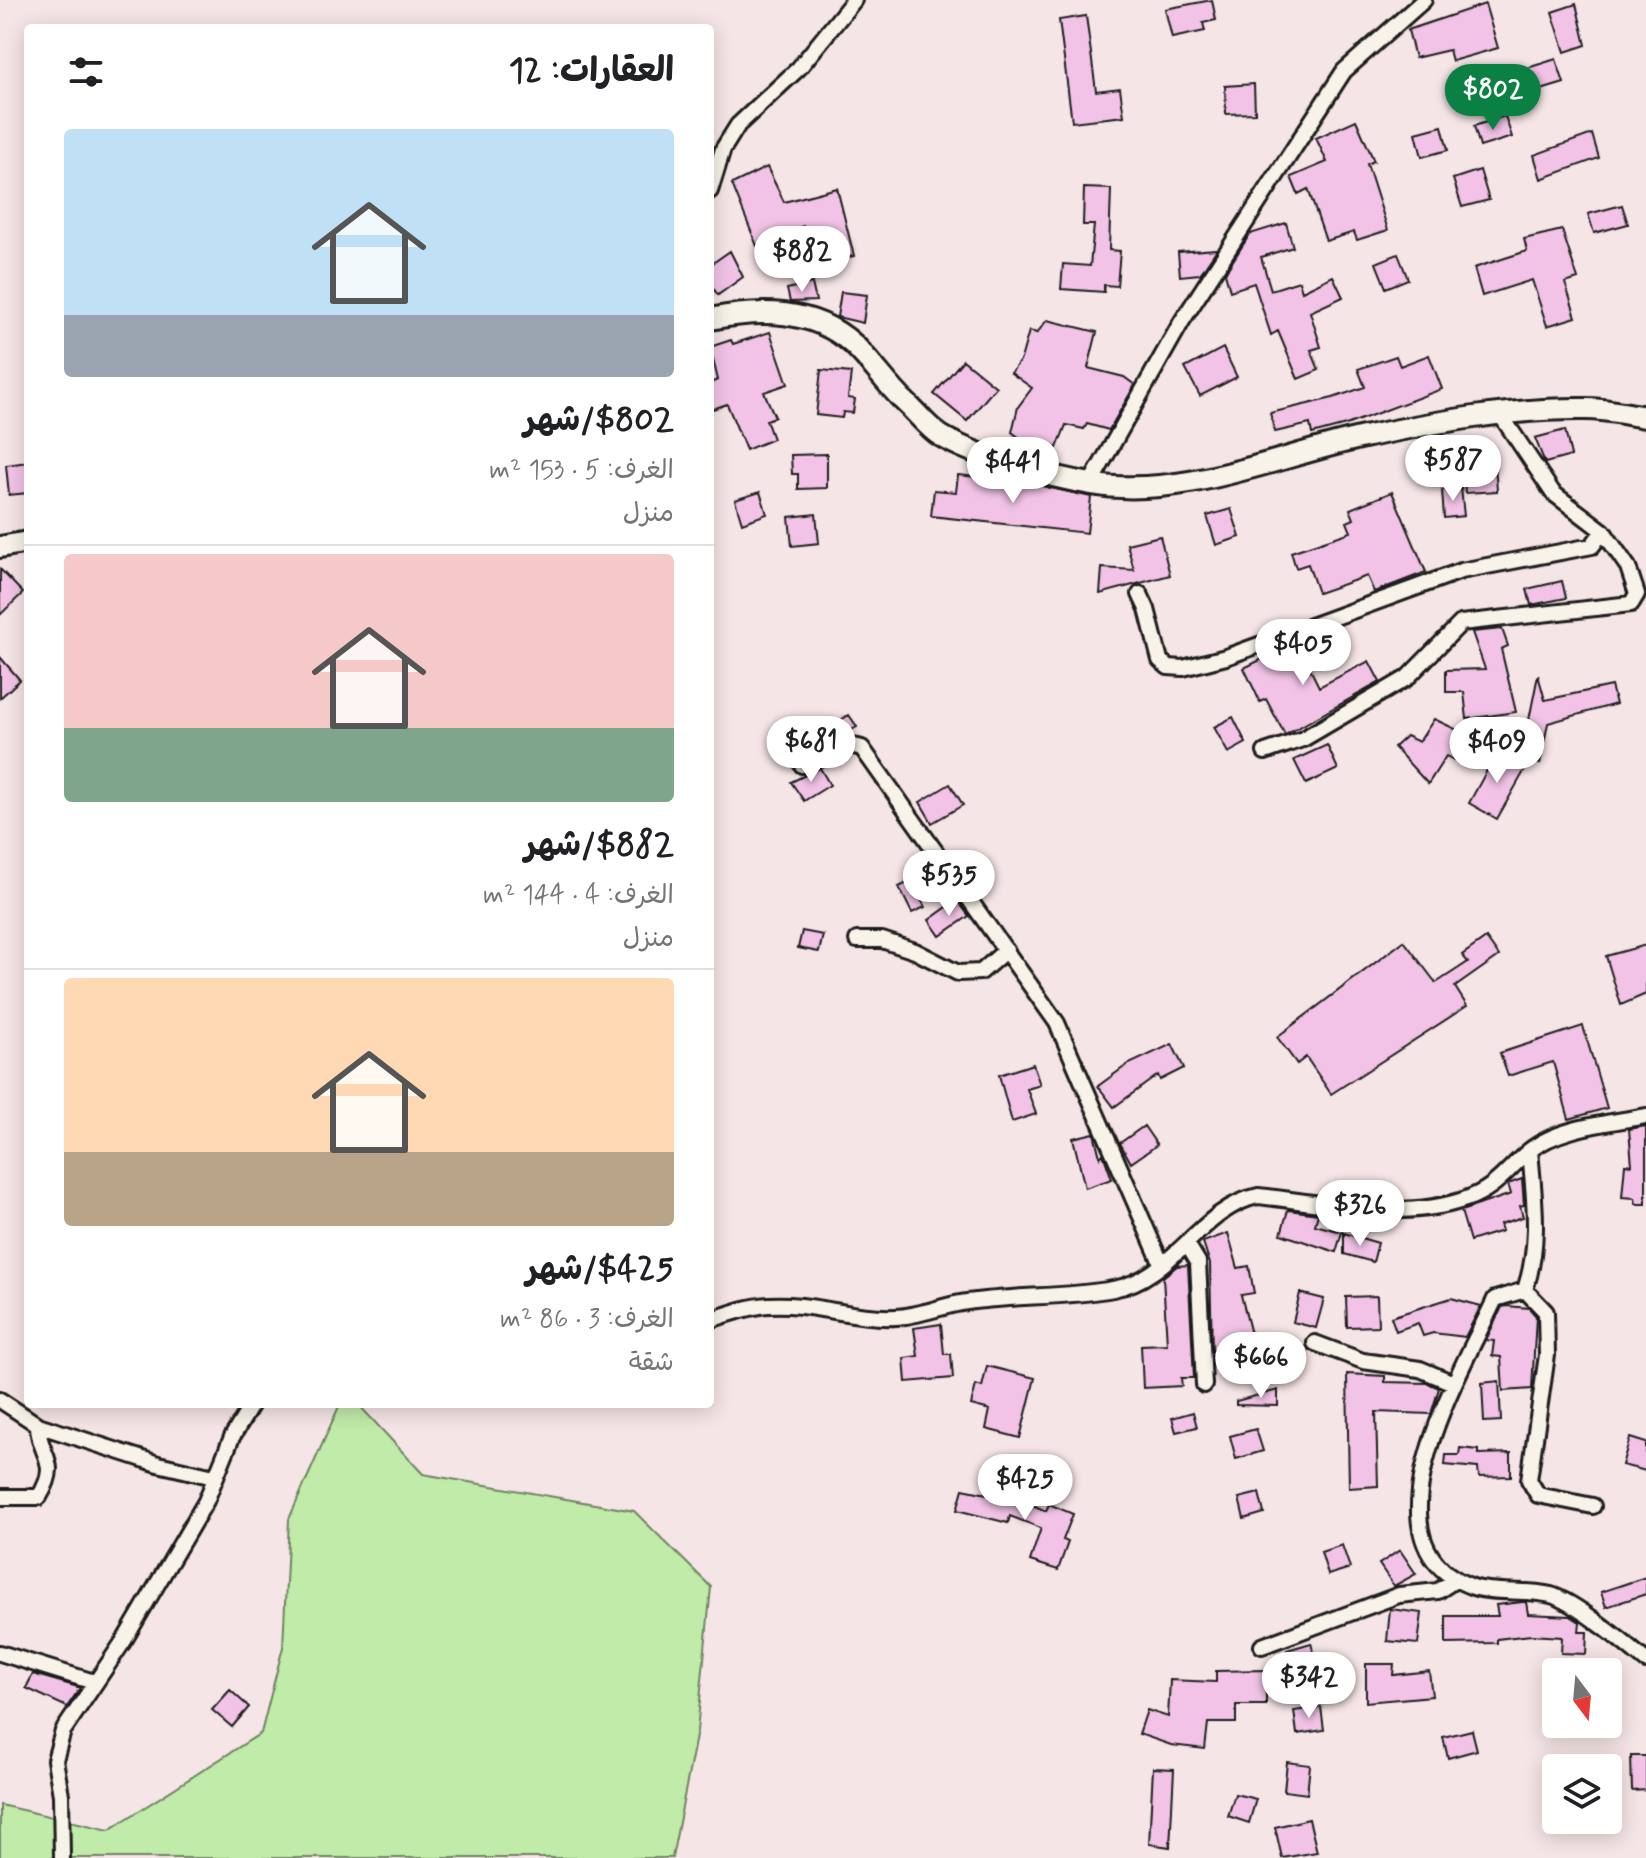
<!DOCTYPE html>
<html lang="ar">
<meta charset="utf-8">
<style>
:root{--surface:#fff;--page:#f2f2f2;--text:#202124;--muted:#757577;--line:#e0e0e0;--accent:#0b8043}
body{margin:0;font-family:Mynerve,"Playpen Sans Arabic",sans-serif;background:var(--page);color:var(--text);direction:rtl;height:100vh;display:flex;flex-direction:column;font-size:30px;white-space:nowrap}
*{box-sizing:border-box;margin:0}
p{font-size:26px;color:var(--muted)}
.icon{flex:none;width:44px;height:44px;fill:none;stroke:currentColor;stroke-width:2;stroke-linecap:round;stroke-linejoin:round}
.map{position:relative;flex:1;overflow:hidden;direction:ltr}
.side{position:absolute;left:24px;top:24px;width:690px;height:1384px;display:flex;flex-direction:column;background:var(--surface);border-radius:8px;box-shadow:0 4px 20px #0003;direction:rtl}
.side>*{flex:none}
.needle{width:52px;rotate:164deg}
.controls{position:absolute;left:1542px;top:1658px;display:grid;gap:16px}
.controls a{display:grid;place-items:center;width:80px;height:80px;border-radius:8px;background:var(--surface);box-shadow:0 4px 20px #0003;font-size:40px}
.price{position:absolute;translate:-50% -68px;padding:0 18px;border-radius:28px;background:#fff;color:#222;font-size:26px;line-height:52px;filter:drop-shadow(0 2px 4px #0008)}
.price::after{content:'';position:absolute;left:50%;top:48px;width:24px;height:18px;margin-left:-12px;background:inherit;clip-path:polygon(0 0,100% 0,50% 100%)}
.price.active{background:var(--accent);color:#fff}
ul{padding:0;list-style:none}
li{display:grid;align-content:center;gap:16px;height:424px;padding:0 40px}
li+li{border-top:2px solid var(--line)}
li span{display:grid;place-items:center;height:248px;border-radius:8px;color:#555}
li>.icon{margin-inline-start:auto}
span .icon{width:144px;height:144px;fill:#fffc;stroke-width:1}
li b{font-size:34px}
h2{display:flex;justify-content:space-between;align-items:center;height:96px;padding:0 40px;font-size:34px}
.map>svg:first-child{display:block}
</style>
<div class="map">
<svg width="1646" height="1858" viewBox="0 0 1646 1858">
<rect width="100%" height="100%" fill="#f6e5e7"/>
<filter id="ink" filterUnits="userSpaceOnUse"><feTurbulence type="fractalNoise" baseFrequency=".0125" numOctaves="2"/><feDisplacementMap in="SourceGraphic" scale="16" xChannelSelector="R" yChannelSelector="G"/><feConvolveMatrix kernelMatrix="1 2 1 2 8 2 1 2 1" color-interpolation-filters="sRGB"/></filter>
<g filter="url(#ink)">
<path fill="#c1eba8" stroke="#6e8462" stroke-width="2" d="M340 1404H358L423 1474 634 1511 711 1587 697 1731 672 1858H0V1805L109 1830 261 1733 283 1647 289 1519Z"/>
<path fill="#f2c3e6" stroke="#1c1c1c" stroke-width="2" d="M1212 0 1216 20 1203 23 1205 31 1172 38 1165 9Z
M1485 4 1498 48 1452 61 1449 50 1415 58 1408 30Z
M1576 4 1586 45 1565 52 1552 12Z
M1086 16 1096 91 1120 88 1124 116 1072 122 1059 20Z
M1556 59 1564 83 1528 94 1521 70Z
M1254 84 1255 113 1226 114 1225 86Z
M1505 116 1512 137 1480 147 1474 126Z
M1356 120 1374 161 1367 164 1388 230 1357 240 1354 232 1326 241 1308 189 1298 194 1291 177 1327 162 1316 138Z
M1442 126 1448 150 1422 157 1416 133Z
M1592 134 1599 158 1541 179 1534 155Z
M767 167 784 202 837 188 854 256 832 261 835 272 818 275 803 226 757 246 732 184Z
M1480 170 1489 200 1462 207 1453 179Z
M1084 188 1111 189 1109 250 1120 251 1117 286 1104 285V292L1061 289 1063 264 1090 266 1094 225H1083Z
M1622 205 1628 224 1594 233 1588 214Z
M1286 223 1293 247 1261 257 1271 290 1299 281 1302 291 1333 276 1343 297 1310 312 1321 347 1311 350 1319 370 1298 379 1278 331 1271 335 1254 283 1230 291 1225 273 1250 234Z
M1562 230 1578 279 1565 283 1576 317 1547 326 1532 280 1482 296 1474 268 1527 251 1524 239Z
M1217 249 1200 274 1180 276 1178 252Z
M730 251 743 277 718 295 710 284V265Z
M1398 254 1408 279 1386 288 1376 263Z
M812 283 816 301 790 302 787 289Z
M841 292 867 295 863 323 837 317Z
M1047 320 1097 332 1088 368 1124 377 1135 385 1109 430 1087 424 1084 429 1066 425 1057 448 1021 439 1012 432 1018 407 1032 388 1011 373 1021 359 1029 331 1037 333Z
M770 332 788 384 764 392 775 417 766 420 773 439 746 450 727 404 710 410V383L718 380 710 347 731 340 733 344Z
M1223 348 1237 377 1200 396 1185 368Z
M1429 355 1442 389 1346 425 1312 434 1310 424 1275 432 1270 413 1333 398 1365 387 1358 369 1396 356 1400 366Z
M963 360 996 387 967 421 934 394Z
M821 370 851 373 848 398 855 399 853 413 843 412 842 418 816 415Z
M1565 430 1571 456 1545 463 1535 438Z
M1494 450 1497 491 1465 493 1462 453Z
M827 454V488L798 489V474H792L791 455Z
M28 462V493L9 495 6 465Z
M958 475 1025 482 1091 497 1087 533 931 516 934 490 956 492Z
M1461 488 1464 516 1444 518 1442 490Z
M760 492 767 514 742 523 735 500Z
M1392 492 1426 572 1374 592 1367 576 1318 593 1308 564 1296 568 1291 552 1351 532 1347 522 1354 519 1350 509Z
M1231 509 1240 537 1216 545 1207 516Z
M816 514 819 543 792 546 789 517Z
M1160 536 1170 575 1100 594 1102 568 1134 570 1127 544Z
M0 569 23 593 0 615Z
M1562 581 1566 598 1531 605 1527 589Z
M1502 629 1508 646 1501 649 1516 712 1467 719 1464 692H1446V670L1485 669 1472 632Z
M1297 642 1319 687 1369 661 1380 682 1285 735 1266 699 1260 702 1244 668Z
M0 657 20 680 0 698Z
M1538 675 1545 700 1611 686 1616 704 1548 723 1540 764 1521 760Z
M849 715 857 727 830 742 823 731Z
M1233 717 1246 743 1228 753 1214 727Z
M1434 719 1466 734 1454 760 1446 756 1428 784 1394 747 1406 736 1419 742Z
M1327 745 1338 769 1306 784 1294 760Z
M1497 752 1526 768 1497 819 1469 803Z
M820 768 830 785 804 801 791 782Z
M950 784 963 805 932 823 920 802Z
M911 881 925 907 912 913 899 887Z
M957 900 969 916 940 936 929 920Z
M802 931 823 935 819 952 798 948Z
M1486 938 1499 956 1455 987 1467 1006 1331 1094 1306 1057 1297 1064 1277 1037 1404 941 1436 983 1468 962 1462 955Z
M1646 945V994L1621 1005 1606 956Z
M1583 1026 1607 1108 1569 1119 1553 1062 1508 1076 1500 1053Z
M1172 1044 1184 1068 1160 1080 1158 1075 1114 1107 1098 1086 1127 1065Z
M1033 1064 1040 1085 1027 1089 1036 1114 1012 1122 999 1075Z
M1144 1126 1157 1145 1131 1163 1120 1143Z
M1646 1126V1204H1636L1635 1198 1622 1197 1625 1164 1632 1165 1629 1129Z
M1094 1133 1100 1157 1103 1154 1112 1179 1085 1188 1073 1138Z
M1522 1179 1524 1205 1520 1206 1523 1217 1500 1224 1502 1231 1470 1241 1461 1211 1511 1194 1508 1184Z
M1288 1210 1318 1214 1315 1225 1342 1232 1336 1252 1281 1234Z
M1228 1233 1238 1268 1249 1266 1254 1293 1241 1295 1253 1342 1212 1351 1210 1264 1203 1242Z
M1344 1233 1378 1243 1373 1262 1344 1254Z
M1188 1265 1194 1378H1181L1182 1386 1143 1388 1141 1345 1167 1344 1163 1277 1177 1266Z
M1300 1293 1324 1299 1316 1328 1293 1322Z
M1377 1296 1378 1326 1347 1327 1346 1297Z
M1451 1298 1481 1306 1465 1337 1433 1333 1423 1336 1418 1323 1396 1331 1391 1317Z
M1507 1306 1529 1308 1536 1316 1532 1389 1503 1391 1501 1357 1492 1356 1494 1341 1486 1340 1502 1307Z
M941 1324 944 1354H951L953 1378 906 1382 904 1358 918 1356 914 1328Z
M987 1366 1035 1378 1020 1438 986 1429 990 1410 971 1405 976 1385 982 1387Z
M1347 1374 1385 1376V1382L1428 1383 1439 1388 1431 1414 1376 1412 1378 1486 1349 1488Z
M1499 1381 1501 1421 1484 1422 1482 1383Z
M1278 1390V1406L1236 1405V1401Z
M1193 1412 1197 1427 1176 1432 1172 1418Z
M1256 1429 1263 1451 1236 1459 1230 1436Z
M1630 1438 1646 1443V1471L1622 1465Z
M1460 1448 1479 1450V1454L1511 1453V1476L1479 1477 1478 1468 1445 1465 1446 1455H1459Z
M963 1489 1026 1502 1046 1511 1049 1504 1073 1514 1063 1540 1068 1542 1058 1570 1030 1561 1041 1528 1010 1516 1008 1523 957 1510Z
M1259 1493 1264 1513 1244 1519 1239 1498Z
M1342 1545 1350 1568 1328 1575 1321 1552Z
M1400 1550 1416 1574 1394 1586 1379 1564Z
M1646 1577V1594L1606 1607 1601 1592Z
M1523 1602H1526L1528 1614 1570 1616 1580 1622 1579 1632H1587L1586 1654 1561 1653 1562 1637 1531 1635 1497 1639V1643L1446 1644V1616H1498L1496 1605Z
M1390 1609 1422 1613 1418 1644 1387 1641Z
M1311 1643 1319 1673 1291 1680 1287 1650Z
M1366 1664H1394L1393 1675 1429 1671 1432 1696 1366 1702Z
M1266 1670V1705H1236V1723H1208L1205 1749 1171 1745 1139 1734 1147 1710 1168 1717 1170 1680 1216 1682V1671Z
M33 1674 78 1687 80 1688 67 1707 26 1688Z
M230 1690 249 1707 232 1727 212 1710Z
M1321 1707 1324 1730 1297 1734 1294 1711Z
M1472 1730 1477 1750 1448 1758 1443 1737Z
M1631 1756H1646V1790L1632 1791Z
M1287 1762 1310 1765 1307 1794 1284 1791Z
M1153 1768 1174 1769 1170 1847 1149 1844Z
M1235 1794 1256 1799 1249 1823 1228 1816Z
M1309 1819 1317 1852 1282 1858 1275 1827Z"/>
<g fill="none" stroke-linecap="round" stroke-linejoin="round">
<g stroke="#1c1c1c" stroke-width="20">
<path id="street" d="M710 191 723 149 738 125 799 68 854 0
M1090 484 1182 321 1344 71 1424 0
M1140 594 1147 609 1160 660 1168 667 1183 668 1226 657 1461 571 1592 546 1603 531
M1265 752 1303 739 1407 678 1461 623 1631 604 1637 594 1628 567 1603 531 1553 493 1500 414
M802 765 850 745 862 748 1057 1023 1162 1265
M857 940H882L915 951 958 973 981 972 1006 950
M1530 1150C1534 1199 1541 1242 1525 1290L1495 1299C1464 1368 1354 1545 1473 1587 1493 1594 1527 1589 1551 1595 1577 1603 1624 1643 1646 1661
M1187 1244 1198 1262 1204 1385
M1525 1290 1546 1312 1547 1355 1529 1480 1538 1495 1593 1506
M710 1320C729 1314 749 1306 769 1305 811 1302 853 1319 896 1317 920 1316 943 1305 967 1302 1015 1295 1065 1298 1113 1289 1173 1279 1200 1208 1258 1196 1325 1203 1402 1222 1466 1199 1497 1188 1506 1170 1529 1151 1558 1127 1610 1123 1646 1116
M1315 1343 1363 1361 1420 1369 1451 1382
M0 1400 38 1425 158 1464 214 1477
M0 1497H39C62 1460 38 1456 38 1425
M1262 1646 1399 1595 1438 1591 1455 1580
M0 1653 94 1682
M62 1858 61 1795 55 1760 63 1731 125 1639 206 1501 232 1437 252 1404"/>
</g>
<g stroke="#1c1c1c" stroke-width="26">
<path id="secondary" d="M710 319C760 309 813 308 853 344 872 362 887 385 906 403 917 413 928 428 941 436 976 457 1050 477 1091 484 1181 500 1277 456 1364 437 1435 422 1513 408 1586 409 1606 409 1626 414 1646 417
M0 547 28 542"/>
</g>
<use href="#street" stroke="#f7f3e8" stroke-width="14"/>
<use href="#secondary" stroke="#f7f3e8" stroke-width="20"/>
</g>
</g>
</svg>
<div class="controls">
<a><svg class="needle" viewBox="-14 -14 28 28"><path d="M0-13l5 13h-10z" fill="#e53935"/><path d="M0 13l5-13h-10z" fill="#757577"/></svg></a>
<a><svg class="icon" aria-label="layers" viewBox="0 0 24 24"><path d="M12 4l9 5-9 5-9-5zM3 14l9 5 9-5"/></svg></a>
</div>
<b class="price active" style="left:1493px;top:132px">$802</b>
<b class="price" style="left:802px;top:294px">$882</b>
<b class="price" style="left:1453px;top:503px">$587</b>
<b class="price" style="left:1013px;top:505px">$441</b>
<b class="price" style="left:1303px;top:687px">$405</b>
<b class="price" style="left:811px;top:784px">$681</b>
<b class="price" style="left:1497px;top:785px">$409</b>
<b class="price" style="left:949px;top:918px">$535</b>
<b class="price" style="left:1360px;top:1248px">$326</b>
<b class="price" style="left:1261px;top:1400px">$666</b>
<b class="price" style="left:1025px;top:1522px">$425</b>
<b class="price" style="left:1309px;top:1720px">$342</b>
<section class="side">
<h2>العقارات: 12<svg class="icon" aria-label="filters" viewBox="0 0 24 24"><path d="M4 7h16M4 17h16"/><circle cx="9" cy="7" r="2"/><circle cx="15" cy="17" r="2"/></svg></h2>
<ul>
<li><span style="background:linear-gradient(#bfe0f5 75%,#9aa5b1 0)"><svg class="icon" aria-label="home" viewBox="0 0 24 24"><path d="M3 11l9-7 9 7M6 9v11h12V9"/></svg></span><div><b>$802/شهر</b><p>الغرف: 5 · 153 m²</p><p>منزل</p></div></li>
<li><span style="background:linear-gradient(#f6c9c9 70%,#7fa58c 0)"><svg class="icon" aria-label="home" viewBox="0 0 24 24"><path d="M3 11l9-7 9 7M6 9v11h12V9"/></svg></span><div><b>$882/شهر</b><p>الغرف: 4 · 144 m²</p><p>منزل</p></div></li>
<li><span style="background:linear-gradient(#ffd9b3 70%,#b9a48a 0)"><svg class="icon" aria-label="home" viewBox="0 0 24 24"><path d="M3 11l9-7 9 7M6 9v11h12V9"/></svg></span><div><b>$425/شهر</b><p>الغرف: 3 · 86 m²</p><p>شقة</p></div></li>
</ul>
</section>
</div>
